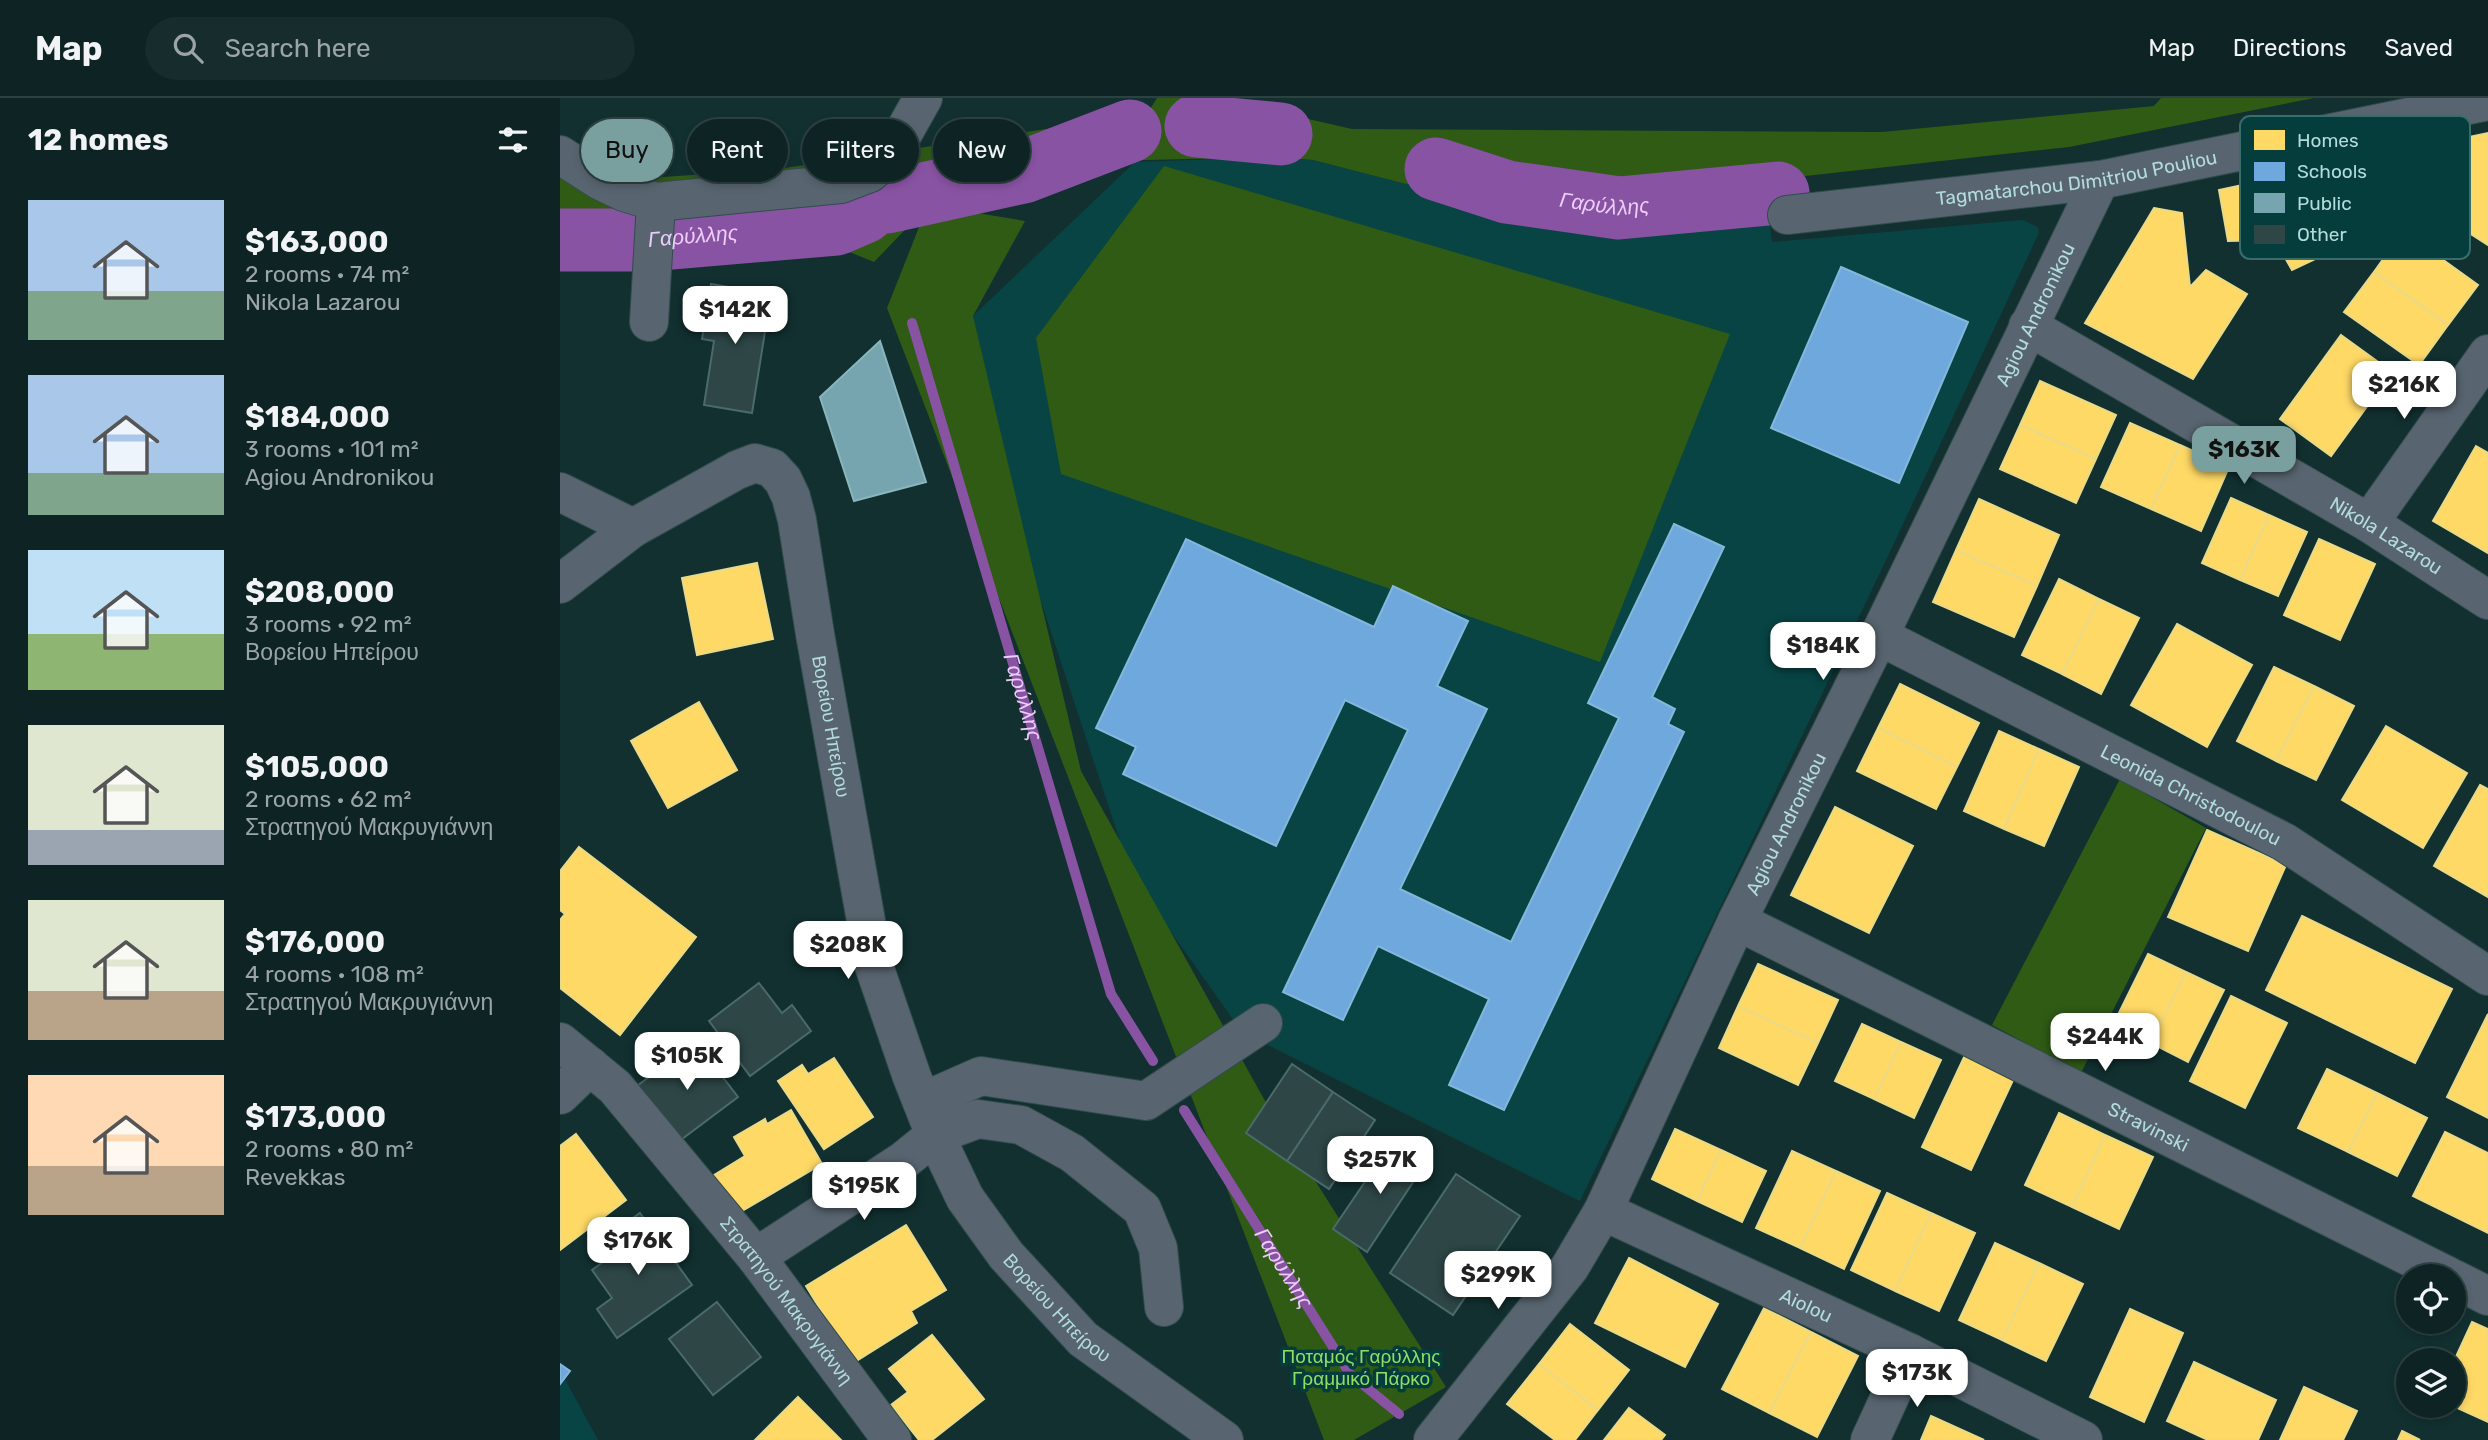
<!DOCTYPE html>
<meta charset="utf-8">
<style>
:root{--surface:#0e2424;--page:#172c2c;--text:#f1f3f6;--muted:#9ba4a6;--line:#2e4141;--accent:#79a09f}
body{margin:0;font-family:Rubik,sans-serif;background:var(--page);color:var(--text);height:100vh;display:flex;flex-direction:column;font-size:26px;white-space:nowrap}
*{box-sizing:border-box;margin:0}
p{font-size:23px;color:var(--muted)}
.icon{flex:none;width:38px;height:38px;fill:none;stroke:currentColor;stroke-width:2;stroke-linecap:round;stroke-linejoin:round}
.map{position:relative;flex:1;overflow:hidden}
.drawer{display:flex;flex-direction:column;background:var(--surface);width:560px}
.drawer>*{flex:none}
.hud{position:absolute;left:21px;top:21px;width:665px;height:63px;display:flex;gap:14px}
.fabs{position:absolute;left:1836px;top:1166px;display:grid;gap:14px}
.fabs a{display:grid;place-items:center;width:70px;height:70px;border-radius:50%;background:var(--surface);box-shadow:0 4px 10px #0003,0 0 0 2px var(--line);font-size:35px}
.price{position:absolute;translate:-50% -60px;padding:0 16px;border-radius:14px;background:#fff;color:#222;font-size:23px;line-height:46px;filter:drop-shadow(0 2px 4px #0008)}
.price::after{content:'';position:absolute;left:50%;top:42px;width:21px;height:16px;margin-left:-10px;background:inherit;clip-path:polygon(0 0,100% 0,50% 100%)}
.price.selected{background:var(--accent);color:#111}
ul{padding:0;list-style:none}
li{display:flex;align-items:center;gap:21px;height:175px;padding:0 28px}
li span{display:grid;place-items:center;flex:none;width:196px;height:140px;border-radius:0px;color:#555}
li>.icon{margin-inline-start:auto}
span .icon{width:84px;height:84px;fill:#fffc;stroke-width:1}
li b{font-size:30px}
h2{display:flex;justify-content:space-between;align-items:center;height:84px;padding:0 28px;font-size:30px}
.pill{padding:0 24px;border-radius:32px;background:var(--surface);box-shadow:0 4px 10px #0003,0 0 0 2px var(--line);font-size:24px;line-height:63px}
.pill.selected{background:var(--accent);color:#111}
header{display:flex;align-items:center;gap:42px;box-sizing:border-box;height:98px;padding:0 35px;background:var(--surface);border-bottom:2px solid var(--line)}
header strong{font-size:33px}
nav{display:flex;gap:38px;margin-inline-start:auto;font-size:24px}
.search{width:490px;height:63px;background:var(--page);display:flex;align-items:center;gap:18px;box-sizing:border-box;padding:0 24px;border-radius:38px;color:var(--muted);font-size:26px}
main{display:flex;flex:1;min-height:0}
.map>svg:first-child{display:block}
</style>
<header>
<strong>Map</strong>
<div class="search"><svg class="icon" aria-label="search" viewBox="0 0 24 24"><circle cx="10" cy="10" r="6"/><path d="M15 15l6 6"/></svg>Search here</div>
<nav><a>Map</a><a>Directions</a><a>Saved</a></nav>
</header>
<main>
<section class="drawer">
<h2>12 homes<svg class="icon" aria-label="filters" viewBox="0 0 24 24"><path d="M4 7h16M4 17h16"/><circle cx="9" cy="7" r="2"/><circle cx="15" cy="17" r="2"/></svg></h2>
<ul>
<li><span style="background:linear-gradient(#a9c7e8 65%,#7fa58c 0)"><svg class="icon" aria-label="home" viewBox="0 0 24 24"><path d="M3 11l9-7 9 7M6 9v11h12V9"/></svg></span><div><b>$163,000</b><p>2 rooms · 74 m²</p><p>Nikola Lazarou</p></div></li>
<li><span style="background:linear-gradient(#a9c7e8 70%,#7fa58c 0)"><svg class="icon" aria-label="home" viewBox="0 0 24 24"><path d="M3 11l9-7 9 7M6 9v11h12V9"/></svg></span><div><b>$184,000</b><p>3 rooms · 101 m²</p><p>Agiou Andronikou</p></div></li>
<li><span style="background:linear-gradient(#bfe0f5 60%,#8fb573 0)"><svg class="icon" aria-label="home" viewBox="0 0 24 24"><path d="M3 11l9-7 9 7M6 9v11h12V9"/></svg></span><div><b>$208,000</b><p>3 rooms · 92 m²</p><p>Βορείου Ηπείρου</p></div></li>
<li><span style="background:linear-gradient(#dfe7d0 75%,#9aa5b1 0)"><svg class="icon" aria-label="home" viewBox="0 0 24 24"><path d="M3 11l9-7 9 7M6 9v11h12V9"/></svg></span><div><b>$105,000</b><p>2 rooms · 62 m²</p><p>Στρατηγού Μακρυγιάννη</p></div></li>
<li><span style="background:linear-gradient(#dfe7d0 65%,#b9a48a 0)"><svg class="icon" aria-label="home" viewBox="0 0 24 24"><path d="M3 11l9-7 9 7M6 9v11h12V9"/></svg></span><div><b>$176,000</b><p>4 rooms · 108 m²</p><p>Στρατηγού Μακρυγιάννη</p></div></li>
<li><span style="background:linear-gradient(#ffd9b3 65%,#b9a48a 0)"><svg class="icon" aria-label="home" viewBox="0 0 24 24"><path d="M3 11l9-7 9 7M6 9v11h12V9"/></svg></span><div><b>$173,000</b><p>2 rooms · 80 m²</p><p>Revekkas</p></div></li>
</ul>
</section>
<div class="map">
<svg width="1928" height="1342" viewBox="0 0 1928 1342">
<rect width="100%" height="100%" fill="#123030"/>
<path fill="#084444" d="M714 59 753 62 846 86 1058 108 1206 96 1212 144 1462 122 1478 129 1479 134 1476 141 1337 439 1020 1103 682 934 572 779 452 416 413 218 575 64Z
M0 1272 38 1342H0Z"/>
<path fill="#2f5b15" d="M597 0H656L792 31 1322 34 1594 8 1601 0H1754L1509 49 1136 90 846 86 753 62 714 59 505 64 370 107 465 123 413 218 521 673 709 1010 886 1289 794 1342H764L327 210 367 109 314 164 248 137 218 159 137 139 0 113V57L74 81 218 71 587 16Z
M604 68 1170 236 1040 564 501 376 476 240Z
M1560 681 1646 730 1521 975 1432 927Z"/>
<path fill="#ffd966" stroke="#e8da89" stroke-width="2" d="M1928 35V147L1850 97 1793 110 1806 137 1732 172 1715 142 1668 143 1659 92Z
M1594 110 1622 115 1630 189 1646 172 1687 196 1633 281 1525 225Z
M1843 133 1918 187 1888 227 1814 174Z
M1814 174 1888 227 1859 267 1784 214Z
M1781 237 1832 274 1771 358 1720 321Z
M1480 283 1556 317 1536 361 1460 327Z
M1570 325 1620 347 1591 411 1541 389Z
M1460 327 1536 361 1516 405 1440 371Z
M1620 347 1669 369 1641 433 1591 411Z
M1916 348 1928 355V455L1873 423Z
M1671 400 1709 417 1680 482 1642 465Z
M1419 401 1499 437 1477 488 1396 452Z
M1709 417 1747 434 1718 498 1680 482Z
M1759 441 1815 466 1780 542 1724 517Z
M1396 452 1477 488 1454 539 1373 504Z
M197 465 213 541 137 557 122 480Z
M1499 481 1539 501 1502 576 1462 557Z
M1539 501 1579 520 1541 596 1502 576Z
M1617 526 1692 567 1647 649 1571 607Z
M1714 569 1754 588 1716 663 1677 643Z
M1340 586 1419 625 1397 669 1318 630Z
M1754 588 1794 608 1756 682 1716 663Z
M139 604 177 672 108 710 71 643Z
M1826 628 1907 675 1863 750 1782 702Z
M1318 630 1397 669 1376 711 1297 673Z
M1439 633 1479 651 1444 731 1404 713Z
M1479 651 1519 669 1484 748 1444 731Z
M1920 687 1928 691V799L1874 768Z
M1275 709 1353 748 1309 835 1231 797Z
M1647 732 1726 767 1688 853 1608 819Z
M19 749 136 839 60 937 0 890V822L5 816 0 812V773Z
M1742 818 1892 891 1855 965 1706 892Z
M1588 856 1626 874 1591 945 1553 927Z
M1198 866 1278 902 1258 945 1178 908Z
M1626 874 1664 892 1628 964 1591 945Z
M1671 898 1727 925 1685 1010 1630 983Z
M1178 908 1258 945 1238 987 1159 950Z
M1928 916V1020L1887 999Z
M1302 926 1341 944 1314 1001 1275 983Z
M1341 944 1381 962 1354 1020 1314 1001Z
M1405 957 1454 980 1411 1072 1362 1049Z
M274 960 313 1019 264 1051 218 983 242 967 248 976Z
M1767 971 1817 995 1788 1054 1738 1030Z
M1817 995 1867 1020 1837 1078 1788 1054Z
M231 1012 262 1066 177 1116 154 1077 185 1058 174 1039 205 1021 207 1026Z
M1499 1015 1545 1037 1512 1109 1465 1087Z
M1115 1031 1161 1052 1137 1103 1092 1081Z
M1885 1034 1928 1055V1135L1853 1098Z
M16 1036 66 1102 0 1152V1048Z
M1545 1037 1593 1059 1559 1131 1512 1109Z
M1161 1052 1206 1073 1182 1124 1137 1103Z
M1232 1053 1276 1073 1240 1150 1196 1130Z
M1276 1073 1320 1093 1284 1171 1240 1150Z
M1327 1095 1371 1115 1335 1193 1291 1172Z
M1371 1115 1415 1135 1379 1213 1335 1193Z
M346 1127 386 1192 351 1213 357 1225 293 1265 246 1188Z
M1435 1145 1479 1165 1442 1242 1399 1222Z
M1069 1160 1158 1206 1125 1269 1035 1225Z
M1479 1165 1523 1186 1486 1263 1442 1242Z
M1204 1210 1251 1234 1209 1315 1162 1291Z
M1570 1211 1623 1235 1584 1324 1530 1299Z
M1912 1224 1928 1231V1324L1891 1307H1894V1263Z
M1010 1226 1069 1272 1038 1312 979 1266Z
M1251 1234 1298 1258 1257 1339 1209 1315Z
M372 1237 424 1301 372 1342H359L331 1307 348 1294 329 1271Z
M1634 1264 1716 1302 1698 1342H1648L1607 1323Z
M979 1266 1038 1312 1015 1342H995L947 1306Z
M1744 1289 1797 1313 1783 1342H1720Z
M238 1299 281 1342H195Z
M1069 1310 1105 1337 1101 1342H1044Z
M1371 1318 1424 1342H1361Z
M1842 1333 1860 1342H1838Z"/>
<path fill="#6fa8dc" stroke="#83b8dc" stroke-width="2" d="M1281 169 1408 224 1339 385 1211 330Z
M1114 426 1164 449 1092 599 1115 611 1108 626 1124 634 944 1012 889 987 929 901 818 848 783 922 723 894 848 632 785 602 716 748 563 676 576 649 536 630 626 441 814 529 833 488 908 523 877 588 927 611 840 791 951 844 1059 620 1028 605Z
M0 1266 10 1273 0 1286Z"/>
<path fill="#76a5af" stroke="#88b6bc" stroke-width="2" d="M320 243 366 384 294 403 260 299Z"/>
<g fill="none" stroke-linecap="round" stroke-linejoin="round">
<g stroke="#8953a3" stroke-width="10">
<path id="s1" d="M352 225 551 896 593 963"/>
<path id="s2" d="M624 1012 790 1276 839 1316"/>
</g>
<g stroke="#8953a3" stroke-width="63">
<path d="M636 28 721 36"/>
<path id="s3" d="M876 71 947 94 1059 110 1218 95"/>
<path d="M327 104 463 74 570 33"/>
<path id="s4" d="M0 142H87L276 126 304 114"/>
</g>
</g>
<path fill="#2e4646" stroke="#4b6a6a" stroke-width="2" d="M151 186 211 196 192 315 144 307 154 243 142 241Z
M199 885 222 915 232 907 251 933 190 978 149 923Z
M136 944 178 999 118 1044 77 988Z
M732 966 773 994 727 1063 686 1035Z
M773 994 815 1022 769 1091 727 1063Z
M834 1041 867 1063 807 1154 773 1131Z
M896 1076 960 1118 893 1217 830 1175Z
M80 1115 132 1187 57 1240 37 1211 52 1200 32 1172 58 1153 48 1138Z
M157 1204 201 1259 153 1297 109 1241Z"/>
<g fill="none" stroke-linecap="round" stroke-linejoin="round">
<g stroke="#314c4c" stroke-width="40">
<g id="minor">
<path d="M0 57 39 82 64 94 96 104 281 86 310 75 323 64 336 48 363 0"/>
<path id="s5" d="M1227 117 1540 82 1928 3"/>
<path d="M89 224 96 104"/>
<path id="s6" d="M1468 228 1809 425 1928 502"/>
<path d="M0 394 73 430"/>
<path d="M1809 425 1928 256"/>
<path id="s7" d="M0 486 73 430 177 372 195 365 212 370 223 382 231 399 237 422 255 536 314 868 352 979 375 1037 405 1100 446 1157 523 1241 664 1342"/>
<path id="s8" d="M1319 538 1724 744 1928 878"/>
<path id="s9" d="M1177 823 1888 1178"/>
<path id="s10" d="M0 944 55 989 196 1159 332 1342"/>
<path d="M0 997 30 968"/>
<path d="M362 1004 421 978 586 1003 703 925"/>
<path id="s11" d="M1043 1113 1350 1255 1523 1342"/>
<path d="M196 1159 343 1063 375 1037 418 1021 461 1027 512 1055 582 1111 598 1150 604 1209"/>
<path d="M1894 1181 1928 1198"/>
<path id="s12" d="M873 1342 1010 1169 1043 1113 1177 823 1319 538 1540 82"/>
<path d="M1310 1342 1350 1255"/>
</g>
</g>
<use href="#minor" stroke="#586570" stroke-width="38"/>
</g>
<g text-anchor="middle" stroke-width="7" stroke-linejoin="round" paint-order="stroke">
<g font-size="19" fill="#b1dcdb" stroke="#053d3d">
<text dy="7" stroke="none"><textPath href="#s5" startOffset="292">Tagmatarchou Dimitriou Pouliou</textPath></text>
<text dy="7" stroke="none"><textPath href="#s12" startOffset="1281">Agiou Andronikou</textPath></text>
<text dy="7" stroke="none"><textPath href="#s6" startOffset="415">Nikola Lazarou</textPath></text>
<text dy="7" stroke="none"><textPath href="#s7" startOffset="516">Βορείου Ηπείρου</textPath></text>
<text dy="7" stroke="none"><textPath href="#s8" startOffset="350">Leonida Christodoulou</textPath></text>
<text dy="7" stroke="none"><textPath href="#s12" startOffset="714">Agiou Andronikou</textPath></text>
<text dy="7" stroke="none"><textPath href="#s9" startOffset="460">Stravinski</textPath></text>
<text dy="7" stroke="none"><textPath href="#s10" startOffset="345">Στρατηγού Μακρυγιάννη</textPath></text>
<text dy="7" stroke="none"><textPath href="#s11" startOffset="224">Aiolou</textPath></text>
<text dy="7" stroke="none"><textPath href="#s7" startOffset="1153">Βορείου Ηπείρου</textPath></text>
</g>
<g font-size="19" fill="#90de64" stroke="#053d3d">
<text x="801" y="1265">Ποταμός Γαρύλλης<tspan x="801" dy="22">Γραμμικό Πάρκο</tspan></text>
</g>
<g font-size="21" font-style="italic" fill="#eccdfa" stroke="#053d3d">
<text dy="7" stroke="none"><textPath href="#s3" startOffset="173">Γαρύλλης</textPath></text>
<text dy="7" stroke="none"><textPath href="#s4" startOffset="133">Γαρύλλης</textPath></text>
<text dy="7" stroke="none"><textPath href="#s1" startOffset="390">Γαρύλλης</textPath></text>
<text dy="7" stroke="none"><textPath href="#s2" startOffset="187">Γαρύλλης</textPath></text>
</g>
</g>
<rect x="1680" y="18" width="230" height="143" rx="10" fill="#053d3d" stroke="#396d6c" stroke-width="2"/>
<rect x="1694" y="32" width="31" height="20" fill="#ffd966"/>
<rect x="1694" y="64" width="31" height="19" fill="#6fa8dc"/>
<rect x="1694" y="95" width="31" height="20" fill="#76a5af"/>
<rect x="1694" y="127" width="31" height="19" fill="#2e4646"/>
<g font-size="19" fill="#b1dcdb">
<text x="1737" y="49">Homes</text>
<text x="1737" y="80">Schools</text>
<text x="1737" y="112">Public</text>
<text x="1737" y="143">Other</text>
</g>
</svg>
<div class="fabs">
<a><svg class="icon" aria-label="locate" viewBox="0 0 24 24"><circle cx="12" cy="12" r="6"/><path d="M12 2v4M12 18v4M2 12h4M18 12h4"/></svg></a>
<a><svg class="icon" aria-label="layers" viewBox="0 0 24 24"><path d="M12 4l9 5-9 5-9-5zM3 14l9 5 9-5"/></svg></a>
</div>
<b class="price" style="left:175px;top:248px">$142K</b>
<b class="price" style="left:1844px;top:323px">$216K</b>
<b class="price selected" style="left:1684px;top:388px">$163K</b>
<b class="price" style="left:1263px;top:584px">$184K</b>
<b class="price" style="left:288px;top:883px">$208K</b>
<b class="price" style="left:1545px;top:975px">$244K</b>
<b class="price" style="left:127px;top:994px">$105K</b>
<b class="price" style="left:820px;top:1098px">$257K</b>
<b class="price" style="left:304px;top:1124px">$195K</b>
<b class="price" style="left:78px;top:1179px">$176K</b>
<b class="price" style="left:938px;top:1213px">$299K</b>
<b class="price" style="left:1357px;top:1311px">$173K</b>
<div class="hud">
<a class="pill selected">Buy</a>
<a class="pill">Rent</a>
<a class="pill">Filters</a>
<a class="pill">New</a>
</div>
</div>
</main>
